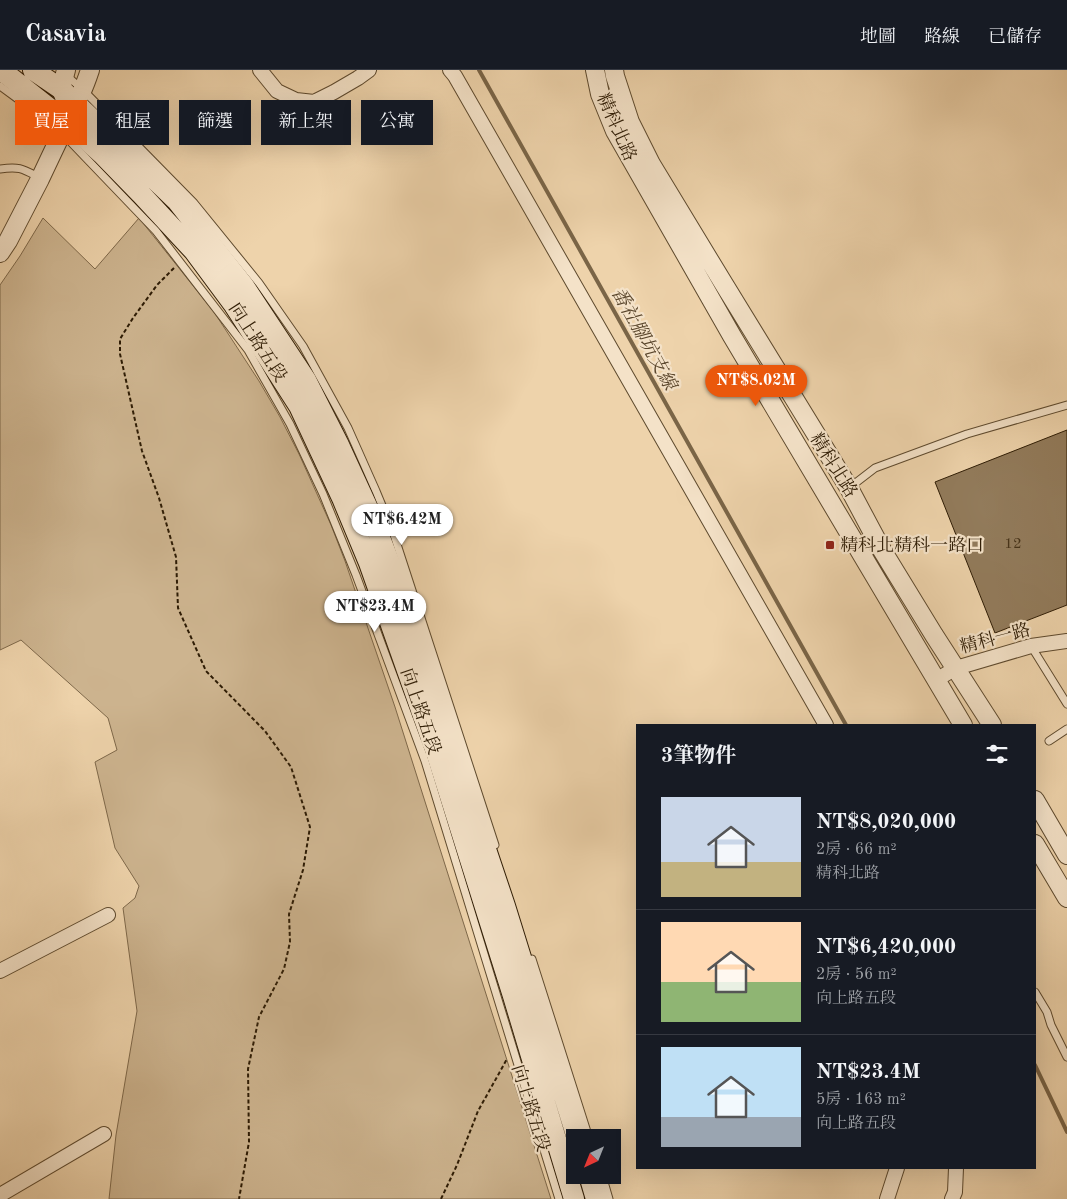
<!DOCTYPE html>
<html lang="zh-TW">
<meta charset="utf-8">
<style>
:root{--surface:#171b24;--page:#242831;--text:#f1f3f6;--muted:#9ea1a6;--line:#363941;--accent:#ea580c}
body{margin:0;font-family:"Old Standard TT","Noto Serif TC",serif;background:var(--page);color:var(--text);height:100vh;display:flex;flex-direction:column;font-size:19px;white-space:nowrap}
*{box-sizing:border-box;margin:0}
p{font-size:16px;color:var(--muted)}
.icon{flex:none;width:28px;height:28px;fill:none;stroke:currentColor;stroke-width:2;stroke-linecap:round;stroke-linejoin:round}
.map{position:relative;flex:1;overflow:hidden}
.drawer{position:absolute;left:636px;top:654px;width:400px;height:445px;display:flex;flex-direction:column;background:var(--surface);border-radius:0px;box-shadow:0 5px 20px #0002}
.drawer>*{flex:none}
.guide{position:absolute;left:15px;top:30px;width:475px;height:45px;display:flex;gap:10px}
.needle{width:32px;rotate:223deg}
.tools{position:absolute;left:566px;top:1059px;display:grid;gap:10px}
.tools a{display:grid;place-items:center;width:55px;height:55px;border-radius:0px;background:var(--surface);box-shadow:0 5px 20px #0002;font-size:25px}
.price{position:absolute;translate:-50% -42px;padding:0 11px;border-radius:18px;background:#fff;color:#222;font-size:16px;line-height:32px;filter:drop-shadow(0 1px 2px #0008)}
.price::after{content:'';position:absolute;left:50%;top:30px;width:15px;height:11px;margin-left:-8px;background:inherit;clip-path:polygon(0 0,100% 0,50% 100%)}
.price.active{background:var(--accent);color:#fff}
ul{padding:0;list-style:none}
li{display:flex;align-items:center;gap:15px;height:125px;padding:0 25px}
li+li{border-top:1px solid var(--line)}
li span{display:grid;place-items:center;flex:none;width:140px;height:100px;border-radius:0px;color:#555}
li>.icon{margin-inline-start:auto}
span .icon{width:60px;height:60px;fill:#fffc;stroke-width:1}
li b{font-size:21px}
h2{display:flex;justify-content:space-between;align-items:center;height:60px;padding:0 25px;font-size:21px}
.tag{padding:0 18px;border-radius:0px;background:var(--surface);box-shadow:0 5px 20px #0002;font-size:18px;line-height:45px}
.tag.active{background:var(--accent);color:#fff}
header{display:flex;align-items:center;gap:30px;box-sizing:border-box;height:70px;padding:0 25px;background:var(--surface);border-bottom:1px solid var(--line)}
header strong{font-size:24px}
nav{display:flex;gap:28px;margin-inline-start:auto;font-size:18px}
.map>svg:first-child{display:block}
</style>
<header>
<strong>Casavia</strong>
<nav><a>地圖</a><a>路線</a><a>已儲存</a></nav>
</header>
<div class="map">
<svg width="1067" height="1129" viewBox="0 0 1067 1129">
<rect width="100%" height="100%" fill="#eed3ab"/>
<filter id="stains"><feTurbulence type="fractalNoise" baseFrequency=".004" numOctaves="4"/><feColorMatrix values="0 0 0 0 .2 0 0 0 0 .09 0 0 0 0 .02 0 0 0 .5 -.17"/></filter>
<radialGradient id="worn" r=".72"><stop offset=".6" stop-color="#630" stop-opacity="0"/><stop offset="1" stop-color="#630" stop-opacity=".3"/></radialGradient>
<path fill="#cdb48f" stroke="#7e684a" d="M43 148 95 199 139 148 214 242 259 311 280 347 299 384 331 455 345 491 395 637 551 1129H109L116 1065 137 941 123 838 135 828 139 816 115 778 95 692 117 680 108 648 21 570 0 580V215L20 186Z"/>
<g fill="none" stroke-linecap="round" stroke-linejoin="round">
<path stroke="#7a6547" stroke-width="4" d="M479 0 846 655
M1035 995 1067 1062"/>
</g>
<path fill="#927b5b" stroke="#2e1c05" d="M1067 360V535L995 563 935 412Z"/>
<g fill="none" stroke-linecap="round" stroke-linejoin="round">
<g stroke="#5e4a2e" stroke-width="9">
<path id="service" d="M66 5 83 20 194 133 259 213 303 276 348 358 376 421 393 462 495 775
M0 16 26 35 62 63 156 161 248 280 290 354 323 424 356 505 425 691 559 1129
M0 99C20 96 23 99 40 108
M849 418 875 398 967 364 1067 335
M1031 576 1067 634
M1049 671 1067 659
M532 889 589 1068
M1035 922 1047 942 1051 955 1067 987
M602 1105 609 1129"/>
</g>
<g stroke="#5e4a2e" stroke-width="16">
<path id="minor" d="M260 0 277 21 296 30 314 32 334 22 358 8 369 0
M450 0 455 6 826 655
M936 610 956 598 1031 576 1067 571
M0 901 108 845
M0 1125 104 1064
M887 1129 897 1098
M952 1129 955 1122 956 1098"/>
</g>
<g stroke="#5e4a2e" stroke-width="20">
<path id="tertiary" d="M595 0 600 24 615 61 732 266 963 655
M614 0 615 6 630 52 651 94 722 211 849 418 882 480 934 565 992 655
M69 40C80 29 85 15 90 0
M0 183 8 171 40 109 67 52 69 40 61 19 66 0
M1035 730 1067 785
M1035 774 1067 828"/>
</g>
<g stroke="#2e1c05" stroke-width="22">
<path id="secondary" d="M1 0 67 52 102 84 141 124 194 181 234 235 299 336 342 428 369 493 437 685 513 926 574 1129
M33 0 61 19 177 131 244 216 306 310 338 373 372 447 391 496 505 836 577 1068
M589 1105 596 1129"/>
</g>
<path stroke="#2e1c05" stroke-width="2" stroke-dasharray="4 2.5" stroke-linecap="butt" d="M174 198 157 215 133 248 120 269V284L142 381 159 428 176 487 178 538 206 601 265 661 291 697 310 757 303 800 289 844 290 872 284 899 259 947 248 999 249 1072 239 1129
M441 1129 457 1095 478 1041 507 989"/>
<use href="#service" stroke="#f4e2c8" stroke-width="7"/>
<use href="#minor" stroke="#f4e2c8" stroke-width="14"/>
<use href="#tertiary" stroke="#f4e2c8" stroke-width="18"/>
<use href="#secondary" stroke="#f4e2c8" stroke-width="20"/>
</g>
<rect fill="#8f2418" stroke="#f4e2c8" stroke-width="2" x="825" y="470" width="10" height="10" rx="2.5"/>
<g text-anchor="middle" stroke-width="4.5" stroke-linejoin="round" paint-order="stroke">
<g font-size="15" fill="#47341a">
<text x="1013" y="478">12</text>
</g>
<g font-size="18" fill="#2e1c05" stroke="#f4e2c8">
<text transform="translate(617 57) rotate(66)" y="6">精科北路</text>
<text transform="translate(258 272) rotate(57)" y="6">向上路五段</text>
<text transform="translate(834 395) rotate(58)" y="6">精科北路</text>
<text transform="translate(995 568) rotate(-15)" y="6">精科一路</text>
<text transform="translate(421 641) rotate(71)" y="6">向上路五段</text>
<text transform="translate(531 1038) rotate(73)" y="6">向上路五段</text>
</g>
<g font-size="18" fill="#2e1c05" stroke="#f4e2c8" text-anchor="start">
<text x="840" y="481">精科北精科一路口</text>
</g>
<g font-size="19" font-style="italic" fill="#5a462c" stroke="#f4e2c8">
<text transform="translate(645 268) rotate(61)" y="7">番社腳坑支線</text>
</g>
</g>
<rect width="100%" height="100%" filter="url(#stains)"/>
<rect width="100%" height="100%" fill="url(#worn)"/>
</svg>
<div class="tools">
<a><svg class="needle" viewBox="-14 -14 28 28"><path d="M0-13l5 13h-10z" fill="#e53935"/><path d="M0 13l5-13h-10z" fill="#9ea1a6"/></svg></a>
</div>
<b class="price active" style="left:756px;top:337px">NT$8.02M</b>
<b class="price" style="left:402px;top:476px">NT$6.42M</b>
<b class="price" style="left:375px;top:563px">NT$23.4M</b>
<div class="guide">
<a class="tag active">買屋</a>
<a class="tag">租屋</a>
<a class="tag">篩選</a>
<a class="tag">新上架</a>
<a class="tag">公寓</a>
</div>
<section class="drawer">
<h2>3筆物件<svg class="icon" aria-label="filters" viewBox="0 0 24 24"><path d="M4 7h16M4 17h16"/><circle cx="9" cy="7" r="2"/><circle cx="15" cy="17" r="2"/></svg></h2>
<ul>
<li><span style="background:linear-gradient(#c9d6e8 65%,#c2b280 0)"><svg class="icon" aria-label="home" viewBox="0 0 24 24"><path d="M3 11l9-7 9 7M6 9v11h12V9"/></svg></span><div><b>NT$8,020,000</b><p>2房 · 66 m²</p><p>精科北路</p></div></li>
<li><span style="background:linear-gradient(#ffd9b3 60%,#8fb573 0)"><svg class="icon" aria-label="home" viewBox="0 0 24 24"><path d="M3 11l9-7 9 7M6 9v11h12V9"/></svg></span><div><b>NT$6,420,000</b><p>2房 · 56 m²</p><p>向上路五段</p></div></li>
<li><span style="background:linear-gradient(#bfe0f5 70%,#9aa5b1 0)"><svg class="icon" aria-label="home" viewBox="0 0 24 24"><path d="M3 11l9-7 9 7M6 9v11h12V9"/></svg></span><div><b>NT$23.4M</b><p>5房 · 163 m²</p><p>向上路五段</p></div></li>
</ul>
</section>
</div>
